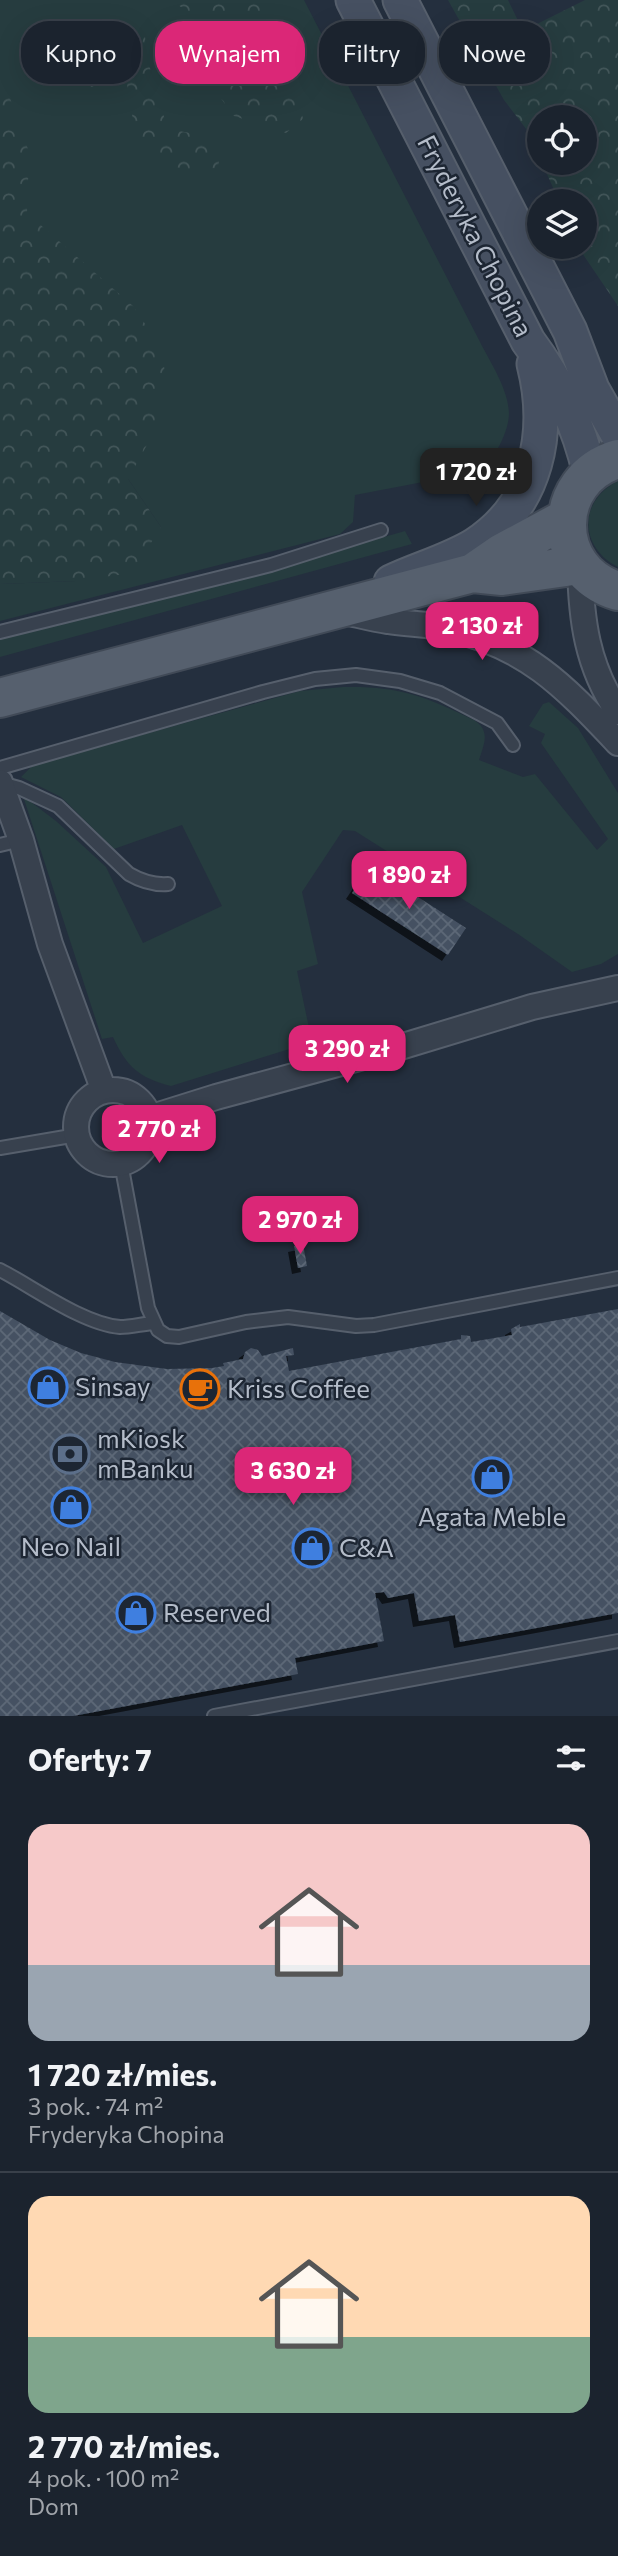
<!DOCTYPE html>
<html lang="pl">
<meta charset="utf-8">
<style>
:root{--surface:#1b232e;--page:#242b36;--text:#f1f3f6;--muted:#a0a4aa;--line:#39404a;--accent:#db2777}
body{margin:0;font-family:Commissioner,sans-serif;background:var(--page);color:var(--text);height:100vh;display:flex;flex-direction:column;font-size:26px;white-space:nowrap}
*{box-sizing:border-box;margin:0}
p{font-size:23px;color:var(--muted)}
.icon{flex:none;width:38px;height:38px;fill:none;stroke:currentColor;stroke-width:2;stroke-linecap:round;stroke-linejoin:round}
.map{position:relative;height:1716px;overflow:hidden}
.drawer{display:flex;flex-direction:column;background:var(--surface);flex:1}
.drawer>*{flex:none}
.banner{position:absolute;left:21px;top:21px;width:578px;height:63px;display:flex;gap:14px}
.fabs{position:absolute;left:527px;top:105px;display:grid;gap:14px}
.fabs a{display:grid;place-items:center;width:70px;height:70px;border-radius:50%;background:var(--surface);box-shadow:0 7px 28px #0002,0 0 0 2px var(--line);font-size:35px}
.price{position:absolute;translate:-50% -60px;padding:0 16px;border-radius:14px;background:var(--accent);color:#fff;font-size:23px;line-height:46px;filter:drop-shadow(0 2px 4px #0008)}
.price::after{content:'';position:absolute;left:50%;top:42px;width:21px;height:16px;margin-left:-10px;background:inherit;clip-path:polygon(0 0,100% 0,50% 100%)}
.price.on{background:#222;color:#fff}
ul{padding:0;list-style:none}
li{display:grid;align-content:center;gap:14px;height:371px;padding:0 28px}
li+li{border-top:2px solid var(--line)}
li span{display:grid;place-items:center;height:217px;border-radius:21px;color:#555}
li>.icon{margin-inline-start:auto}
span .icon{width:126px;height:126px;fill:#fffc;stroke-width:1}
li b{font-size:30px}
h2{display:flex;justify-content:space-between;align-items:center;height:84px;padding:0 28px;font-size:30px}
.chip{padding:0 24px;border-radius:28px;background:var(--surface);box-shadow:0 7px 28px #0002,0 0 0 2px var(--line);font-size:24px;line-height:63px}
.chip.on{background:var(--accent);color:#fff}
.map>svg:first-child{display:block}
</style>
<div class="map">
<svg width="618" height="1716" viewBox="0 0 618 1716">
<defs>
<pattern id="forest-crowns" width="20" height="18" patternUnits="userSpaceOnUse" patternTransform="scale(1.75)"><rect width="20" height="18" fill="#263c3f"/><path d="M2 6a3 3 0 1 1 6 0M12 15a3 3 0 1 1 6 0" fill="none" stroke="#435659"/></pattern>
<pattern id="building-cross-hatch" width="8" height="8" patternUnits="userSpaceOnUse" patternTransform="scale(1.75)"><rect width="8" height="8" fill="#455162"/><path d="M0 0l8 8M0 8l8-8" fill="none" stroke="#5d6877"/></pattern>
<filter id="shadow"><feDropShadow dx="-6" dy="6" stdDeviation="0" flood-color="#0009"/></filter>
</defs>
<rect width="100%" height="100%" fill="#242f3e"/>
<path fill="#263c3f" d="M0 0H304L479 340C490 362 508 388 509 413 509 432 495 454 486 470L355 495 353 522 340 534 0 621V584L75 581 161 527 128 479 0 317Z
M618 481V567C579 547 578 501 618 481Z
M405 531 412 544 0 657V637L272 569Z
M343 687C400 686 424 696 474 720 491 731 484 744 479 760L523 777 535 774 597 850 608 839 541 743 545 734 529 726 543 704 549 702 578 728 618 793V954L601 964 572 972 518 934 355 831 343 830 302 892 318 964 297 971 312 1042 171 1086C139 1078 126 1066 113 1037L102 1039 23 796 56 821 106 867 143 943 222 906 182 825 114 849 61 797 21 777 33 765 300 691Z"/>
<path fill="url(#forest-crowns)" d="M172 0H270L276 48 294 76 303 119 286 133 234 116 208 81 211 31Z
M448 0H508L523 31 585 0H618V306L578 247H584V201H559L542 163H584V117H539V155L530 134 504 100Z
M92 25 109 53 145 37 152 80 168 129 190 133 221 147 218 168 190 170 160 164 134 127 127 84 75 88 67 43Z
M0 70 29 152 27 213 133 306 162 349 165 374 153 406 157 427 128 479 161 527 132 573 75 581 0 584Z"/>
<path fill="url(#building-cross-hatch)" filter="url(#shadow)" d="M370 866 466 928 448 955 352 893Z
M303 1244 307 1266 298 1268 294 1246Z
M618 1309V1613L460 1642 455 1615 419 1621 414 1593 388 1598 384 1592 375 1593 384 1641 295 1658 298 1674 73 1716H0V1311L50 1340 81 1353 115 1362 167 1369 212 1368 224 1366 223 1363 243 1359 245 1352 251 1348 258 1350 262 1356 293 1348 294 1355 286 1356 289 1371 461 1339V1335L470 1336 471 1342 512 1335 511 1329 520 1324V1327Z"/>
<g fill="none" stroke-linecap="round" stroke-linejoin="round">
<g stroke="#565f6c" stroke-width="16">
<path id="service" d="M0 632 271 565 381 530
M0 768 263 692 315 679 356 675 400 681 440 693 497 723 513 745
M1 783 19 788 58 806 129 874C141 881 154 885 168 884
M0 845 21 840
M0 1148 77 1135
M121 1163 148 1308 158 1330 167 1336 179 1337 246 1322 288 1317 356 1326 374 1325 618 1278
M0 1270C33 1287 83 1324 120 1327 130 1327 142 1324 153 1323
M214 1716 618 1641"/>
</g>
<g stroke="#565f6c" stroke-width="28">
<path id="minor" d="M580 565C581 620 587 666 618 712
M345 612C359 615 373 619 388 621 407 624 427 624 447 628 527 646 564 686 618 743
M0 782 21 840 50 944 104 1091
M76 1127a37 37 0 1 1 74 0a37 37 0 1 1-74 0Z
M149 1118 216 1097 400 1047 532 1007 618 988"/>
</g>
<g stroke="#565f6c" stroke-width="37">
<path id="secondary" d="M353 0 528 341C558 381 579 425 590 474
M400 0 570 331 592 389 618 435
M391 582C418 569 449 561 475 545 538 504 551 431 534 364"/>
</g>
<g stroke="#414a57" stroke-width="42">
<path id="primary" d="M618 459C550 479 550 571 618 591
M473 573 502 576 580 565
M0 698 473 573 502 553 567 518"/>
</g>
<use href="#service" stroke="#38414e" stroke-width="12"/>
<use href="#minor" stroke="#38414e" stroke-width="24"/>
<use href="#secondary" stroke="#465061" stroke-width="33"/>
<use href="#primary" stroke="#56606e" stroke-width="38"/>
</g>
<defs>
<g id="shop-ring" transform="scale(2.0125)"><circle r="9.5" fill="#1d2633" stroke="#3f7fe0" stroke-width="1.5"/><path d="M-5-2.5h2.3a2.7 3.5 0 0 1 5.4 0H5L5.5 6h-11ZM-1.5-2.5h3a1.5 2.3 0 0 0-3 0Z" fill="#3f7fe0"/></g>
<g id="cafe-ring" transform="scale(2.0125)"><circle r="9.5" fill="#1d2633" stroke="#e8710a" stroke-width="1.5"/><path d="M-5.5-4.5H6V0H3Q3 3.5 0 3.5H-2.5Q-5.5 3.5-5.5 0ZM3-3.2v2h1.7v-2ZM-6 4.5H4V6H-6Z" fill="#e8710a"/></g>
<g id="bank-ring" transform="scale(2.0125)"><circle r="9.5" fill="#1d2633" stroke="#5c6f8a" stroke-width="1.5"/><path d="M-6-4H6V4H-6ZM0-2.3a2.3 2.3 0 1 0 0 4.6a2.3 2.3 0 1 0 0-4.6Z" fill="#5c6f8a"/></g>
</defs>
<g fill-rule="evenodd">
<use href="#shop-ring" x="48" y="1387"/>
<use href="#cafe-ring" x="200" y="1389"/>
<use href="#bank-ring" x="70" y="1454"/>
<use href="#shop-ring" x="492" y="1477"/>
<use href="#shop-ring" x="71" y="1507"/>
<use href="#shop-ring" x="312" y="1548"/>
<use href="#shop-ring" x="136" y="1613"/>
</g>
<g text-anchor="middle" stroke-width="5" stroke-linejoin="round" paint-order="stroke">
<g font-size="26" fill="#b4bcc9" stroke="#1d2633">
<text transform="translate(475 236) rotate(63)" y="9">Fryderyka Chopina</text>
</g>
<g font-size="26" fill="#b4bcc9" stroke="#1d2633" text-anchor="start">
<text x="75" y="1396">Sinsay</text>
<text x="227" y="1398">Kriss Coffee</text>
<text x="97" y="1448">mKiosk<tspan x="97" dy="30">mBanku</tspan></text>
<text x="492" y="1526" text-anchor="middle">Agata Meble</text>
<text x="71" y="1556" text-anchor="middle">Neo Nail</text>
<text x="339" y="1557">C&amp;A</text>
<text x="163" y="1622">Reserved</text>
</g>
</g>
</svg>
<div class="fabs">
<a><svg class="icon" aria-label="locate" viewBox="0 0 24 24"><circle cx="12" cy="12" r="6"/><path d="M12 2v4M12 18v4M2 12h4M18 12h4"/></svg></a>
<a><svg class="icon" aria-label="layers" viewBox="0 0 24 24"><path d="M12 4l9 5-9 5-9-5zM3 14l9 5 9-5"/></svg></a>
</div>
<b class="price on" style="left:476px;top:508px">1 720 zł</b>
<b class="price" style="left:482px;top:662px">2 130 zł</b>
<b class="price" style="left:409px;top:911px">1 890 zł</b>
<b class="price" style="left:347px;top:1085px">3 290 zł</b>
<b class="price" style="left:159px;top:1165px">2 770 zł</b>
<b class="price" style="left:300px;top:1256px">2 970 zł</b>
<b class="price" style="left:293px;top:1507px">3 630 zł</b>
<div class="banner">
<a class="chip">Kupno</a>
<a class="chip on">Wynajem</a>
<a class="chip">Filtry</a>
<a class="chip">Nowe</a>
</div>
</div>
<section class="drawer">
<h2>Oferty: 7<svg class="icon" aria-label="filters" viewBox="0 0 24 24"><path d="M4 7h16M4 17h16"/><circle cx="9" cy="7" r="2"/><circle cx="15" cy="17" r="2"/></svg></h2>
<ul>
<li><span style="background:linear-gradient(#f6c9c9 65%,#9aa5b1 0)"><svg class="icon" aria-label="home" viewBox="0 0 24 24"><path d="M3 11l9-7 9 7M6 9v11h12V9"/></svg></span><div><b>1 720 zł/mies.</b><p>3 pok. · 74 m²</p><p>Fryderyka Chopina</p></div></li>
<li><span style="background:linear-gradient(#ffd9b3 65%,#7fa58c 0)"><svg class="icon" aria-label="home" viewBox="0 0 24 24"><path d="M3 11l9-7 9 7M6 9v11h12V9"/></svg></span><div><b>2 770 zł/mies.</b><p>4 pok. · 100 m²</p><p>Dom</p></div></li>
</ul>
</section>
